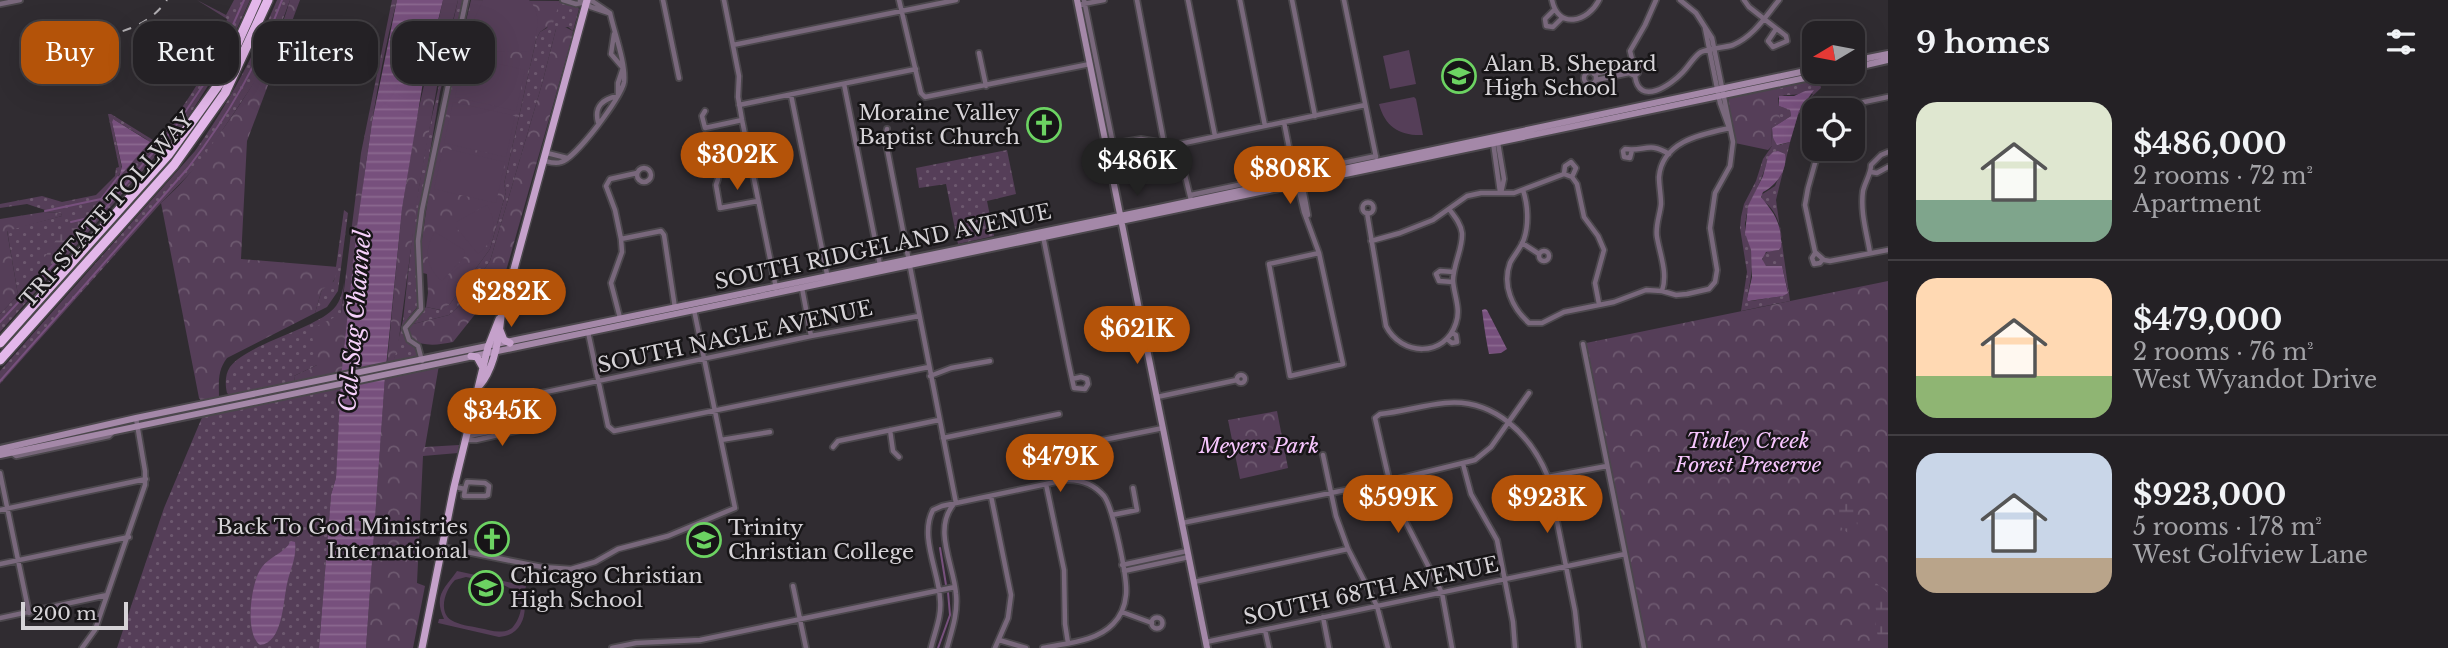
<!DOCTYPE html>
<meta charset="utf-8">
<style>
:root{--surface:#242125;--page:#302e32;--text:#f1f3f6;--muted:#a3a3a7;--line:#413e42;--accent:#b45309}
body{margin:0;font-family:"Libre Baskerville",serif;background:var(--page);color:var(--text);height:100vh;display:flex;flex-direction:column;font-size:26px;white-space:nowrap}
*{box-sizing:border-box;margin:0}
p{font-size:23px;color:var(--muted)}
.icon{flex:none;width:38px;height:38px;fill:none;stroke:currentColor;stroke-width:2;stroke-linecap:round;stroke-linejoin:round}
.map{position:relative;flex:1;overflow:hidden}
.sheet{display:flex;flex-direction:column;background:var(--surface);width:560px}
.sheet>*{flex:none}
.banner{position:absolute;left:21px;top:21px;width:665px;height:63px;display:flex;gap:14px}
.needle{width:46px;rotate:260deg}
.controls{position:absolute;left:1802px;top:21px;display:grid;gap:14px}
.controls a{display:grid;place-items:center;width:63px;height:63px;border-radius:14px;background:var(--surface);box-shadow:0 7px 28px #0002,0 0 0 2px var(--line);font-size:35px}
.scale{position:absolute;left:21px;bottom:18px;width:107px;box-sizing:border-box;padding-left:7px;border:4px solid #d6d3d7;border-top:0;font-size:19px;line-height:24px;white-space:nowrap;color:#d6d3d7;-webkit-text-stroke:5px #171517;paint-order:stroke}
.price{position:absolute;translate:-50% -60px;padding:0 16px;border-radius:24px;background:var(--accent);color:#fff;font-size:23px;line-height:46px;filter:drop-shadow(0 2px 4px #0008)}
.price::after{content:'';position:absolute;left:50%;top:42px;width:21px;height:16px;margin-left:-10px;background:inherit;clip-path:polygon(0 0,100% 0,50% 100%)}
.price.active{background:#222;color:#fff}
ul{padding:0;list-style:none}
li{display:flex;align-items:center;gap:21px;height:175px;padding:0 28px}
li+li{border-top:2px solid var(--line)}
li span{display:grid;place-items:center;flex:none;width:196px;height:140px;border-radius:21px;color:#555}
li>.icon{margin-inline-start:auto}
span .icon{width:84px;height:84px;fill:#fffc;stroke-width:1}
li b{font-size:30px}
h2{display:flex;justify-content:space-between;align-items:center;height:84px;padding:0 28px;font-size:30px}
.tag{padding:0 24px;border-radius:21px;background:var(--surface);box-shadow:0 7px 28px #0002,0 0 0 2px var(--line);font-size:24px;line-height:63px}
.tag.active{background:var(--accent);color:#fff}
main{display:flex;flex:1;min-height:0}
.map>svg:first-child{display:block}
</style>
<main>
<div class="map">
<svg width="1888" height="648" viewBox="0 0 1888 648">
<defs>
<pattern id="grass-dots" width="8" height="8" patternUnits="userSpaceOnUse" patternTransform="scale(1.75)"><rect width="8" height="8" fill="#553e58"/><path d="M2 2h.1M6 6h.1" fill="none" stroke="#6d596f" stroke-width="1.8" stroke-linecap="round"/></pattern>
<pattern id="forest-crowns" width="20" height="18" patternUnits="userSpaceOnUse" patternTransform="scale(1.75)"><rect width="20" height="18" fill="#553e58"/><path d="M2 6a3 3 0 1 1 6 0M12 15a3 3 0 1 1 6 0" fill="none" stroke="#6d596f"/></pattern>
<pattern id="wetland-marsh" width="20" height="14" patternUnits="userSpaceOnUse" patternTransform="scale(1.75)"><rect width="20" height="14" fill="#553e58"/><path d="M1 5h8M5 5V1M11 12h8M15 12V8" fill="none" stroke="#6d596f"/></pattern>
<pattern id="water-rules" width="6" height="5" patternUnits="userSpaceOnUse" patternTransform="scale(1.75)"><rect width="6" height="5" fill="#77507d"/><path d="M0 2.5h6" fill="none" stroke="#8a688f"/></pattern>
</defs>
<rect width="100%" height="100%" fill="#302c31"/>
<path fill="url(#grass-dots)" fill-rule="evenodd" d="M197 0 226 15 234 0H250L218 70 183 125 0 332V314L18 295 7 230 62 216 61 213 44 212 45 210 27 204 0 208V204L42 196 62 202 96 195 115 176 116 168 119 167 108 114H111L153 140 155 138 158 140C187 104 210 66 228 25L226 23 227 19ZM113 119 146 139 149 143 118 177 122 169 112 122Z
M277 0H290L266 65 201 162 161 203 0 384V371L195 151C230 101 253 57 277 0Z
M458 0H463L440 92 418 224 415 247 418 306C409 318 403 320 404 336L416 347 421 358 393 363 403 320 415 210 428 134Z
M560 1 577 6 579 9 573 31 568 27 556 29 542 84 490 261 457 308 449 315 409 325 426 307 440 310 450 304 490 249 506 192 504 184 536 40 540 32 547 28Z
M1819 78 1821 88 1808 100 1796 118 1776 200 1790 301 1741 311 1747 272 1740 228 1741 217 1744 204 1756 181 1763 159 1772 146 1771 126 1776 87ZM1805 91 1813 94 1799 111 1790 142 1780 145 1773 138 1772 128 1791 116 1790 110 1779 106 1778 98C1787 92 1794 98 1805 91ZM1786 160 1775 186 1761 195 1763 201C1777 209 1786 235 1779 250L1769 251 1763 255 1762 263 1766 266H1782L1788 291 1783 296 1751 301 1747 299C1750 282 1754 267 1751 250 1749 240 1744 233 1745 223 1748 201 1762 183 1767 161Z
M1007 150 1016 194 987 201 994 236 958 244 946 184 919 188 916 168Z
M344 210 348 213 338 291 327 307 315 313 322 289 334 281Z
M344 283 341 314 317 365 294 376 295 384 231 396 227 393C225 385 225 374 230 367 246 345 307 331 330 312 340 304 342 294 344 283Z
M341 386 336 478 331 495 319 648H117L164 508 203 415Z"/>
<path fill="url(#forest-crowns)" d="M290 0H300L247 141 241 259 338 267C335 279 334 285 322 289L315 313 227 358C217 371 219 383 219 398L202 402 199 398 161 203C188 179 202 158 223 129 253 86 275 52 290 0Z
M392 0H397C365 122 357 249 342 374L295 384 294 376 317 365 311 329 341 314 361 153Z
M443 0H458L438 81 419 188 398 346 393 363H387L402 209 416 121Z
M471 0 560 1 553 23 540 32 536 40 504 184 506 192 490 249 450 304 441 310 426 307 428 293 427 274 423 273 421 246 434 156Z
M561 25 573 31 572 38 504 278 453 342C438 345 424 347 411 339L407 328 409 325 449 315 457 308 490 261 542 84 556 29Z
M1776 87 1780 120 1771 126 1772 146 1768 150 1735 143 1728 98Z
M44 212 61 213 62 216 7 231 18 295 0 314V219Z
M1888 281V648H1645L1586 343Z
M439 365 425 447 459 445 458 453 423 456 417 583 425 586 413 648H366L385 377Z
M1277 411 1288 468 1240 479 1228 420Z"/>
<path fill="url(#wetland-marsh)" d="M88 218 84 221 30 280V278C44 260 54 241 68 223Z
M1850 503C1856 513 1858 520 1858 532L1850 534C1839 528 1832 518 1838 505Z
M1876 583 1888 593V648H1880L1875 621 1876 610 1873 589Z"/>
<path fill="#553e58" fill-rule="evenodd" d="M483 0H529C543 14 537 35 530 52L495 51 474 46 470 41 474 20Z
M1409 50 1416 84 1390 89 1383 56Z
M464 56 525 70 516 111 455 97Z
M1414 97 1416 99 1423 135C1400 136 1385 127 1379 104Z
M453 102 515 116 506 157 444 143Z
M443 148 505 162 496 203 434 189Z
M487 205C498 223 495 241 478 254L456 227V222Z
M435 232 464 250 465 256 442 281C426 268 423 249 435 232Z
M457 571 526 586 525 591 521 590C530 610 523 636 499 637L438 623 439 619H444C433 595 445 588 457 571ZM466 577C485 582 522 581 521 608 520 616 517 622 512 628 501 635 490 630 479 628 470 626 459 625 451 620 438 611 445 590 455 580Z"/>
<path fill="url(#water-rules)" d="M397 0H443L423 82 402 209 385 377 366 648H319L331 495 336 478 341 378 357 227 372 122Z
M1814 90 1799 111 1790 142 1777 145 1773 138 1772 128 1791 116 1790 110 1779 106V96H1794L1805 91Z
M113 119 150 142 119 177 122 167 112 122Z
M1778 151 1785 154C1788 170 1776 185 1763 192L1761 197C1775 214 1782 224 1781 247L1779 250 1766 252 1762 259 1766 266H1782L1788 293 1783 296 1748 301 1747 299 1752 277 1751 250 1745 233 1748 206 1763 176 1768 157 1773 152Z
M1485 309 1487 310 1507 349 1501 353 1489 354C1486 339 1484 326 1482 310Z
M291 541 295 542C297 558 290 569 287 584 283 601 283 643 260 645 244 633 251 581 262 567 270 556 284 554 291 541Z"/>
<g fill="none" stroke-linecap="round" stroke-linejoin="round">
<path stroke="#77507d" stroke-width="2" d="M45 211 101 199 118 177
M71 222 97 216
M0 322 102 212 175 127 212 72 244 0
M0 381 188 168C231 112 257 65 282 0
M940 548 946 585
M938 648 950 615 948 592"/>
<g stroke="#4b474c" stroke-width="8">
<path id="minor" d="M580 0 591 7 609 13
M663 0 679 78
M724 0 739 76 738 97 742 120 776 288
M899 0 921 93 925 97 1090 64
M1084 0 1113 144
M1137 0 1164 143 1181 159 1191 200
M1188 0 1215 136
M1240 0 1265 126
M1292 0 1315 116
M1344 0 1376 157
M1552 0C1558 30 1588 22 1599 0
M1744 0 1749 7 1786 36 1787 41 1773 47 1768 41 1776 29
M0 4 20 0
M1078 5 1104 0
M1554 10 1545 19 1546 26 1553 27 1562 18
M1705 28 1720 103 1728 125
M733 45 956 0
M979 53 986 86
M1632 59 1628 66 1629 73 1635 76 1638 73 1639 65 1632 59 1630 51 1645 25 1656 0
M1584 78a6 6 0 1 1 12 0a6 6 0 1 1-12 0Z
M1594 74 1628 66
M1635 76C1639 107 1671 85 1683 72 1689 66 1694 56 1701 52 1711 48 1723 48 1733 45 1754 36 1765 17 1779 0
M1596 80 1629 73
M844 84 880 265
M791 95 828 279
M739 105 916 69
M1838 110 1845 106 1888 97
M705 111 702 116 705 128 742 120
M598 122C594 106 603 99 618 96V83L623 68 611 54 614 34
M1284 122 1294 173
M887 129 885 138 956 503
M1493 142 1500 192
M1498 143 1504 179 1501 193
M1106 145 1141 139 1164 143
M1170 146 1365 105
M1819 149 1808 188 1805 205 1815 252 1824 260 1830 261 1888 250
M1632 150 1630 158 1624 157 1623 151 1625 149C1644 152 1649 141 1669 154
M547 153 567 158
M545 161C549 162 556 164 561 162 575 159 622 97 624 82 626 63 614 32 610 13L592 1 576 4 563 0
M637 175a7 7 0 1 1 14 0a7 7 0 1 1-14 0Z
M1871 172 1877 173 1888 167
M1564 174 1565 166 1571 162 1576 168 1572 177
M718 179 716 185 720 208 758 201
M1297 182 1304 212 1319 253 1343 364 1290 376 1269 264 1319 253
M1298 185 1303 188 1308 215
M1523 190C1528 205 1529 224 1524 239 1521 248 1514 255 1510 263 1502 285 1512 308 1529 323H1542L1564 312 1614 302 1646 290 1662 291 1676 295 1687 294 1709 289 1715 282 1717 270 1710 228 1715 193 1730 166 1733 142 1712 38 1696 13 1680 0
M1191 195 1376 156
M1362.5 208a5.5 5.5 0 1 1 11 0a5.5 5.5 0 1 1-11 0Z
M1367 213 1386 326C1401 356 1445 358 1456 323 1461 309 1454 295 1453 281 1453 264 1463 249 1462 233 1461 224 1455 217 1449 209
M1043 236 1069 365 1074 388 1085 389 1088 384 1087 379 1081 377 1072 379
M621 239 661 231 664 235 675 308
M1371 241 1400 233 1433 220 1467 196 1481 193H1514L1564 174 1572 177 1577 184 1584 217 1598 236 1604 250 1595 283 1599 304
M1522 243 1539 254
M1539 256a5 5 0 1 1 10 0a5 5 0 1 1-10 0Z
M1815 253 1812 258 1814 264 1820 263 1823 259
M1870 253C1867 234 1860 212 1863 191 1865 182 1871 174 1871 165L1881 155 1888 152
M1453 282 1439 281 1436 274 1440 271 1454 272
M802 288 811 336
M1662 291C1668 273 1660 255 1657 237 1655 226 1660 215 1661 204 1661 195 1659 186 1659 177 1662 141 1702 134 1730 128
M620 318 611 283 622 252 621 239 615 210 606 186 610 179 637 173
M588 332 608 426 614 431 929 367
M1447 339 1452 343 1457 342 1456 335 1452 333
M1583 344 1644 648
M422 361 418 346 409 340 405 328 421 309 418 241 422 210 466 0
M1237 379a4 4 0 1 1 8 0a4 4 0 1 1-8 0Z
M930 376 951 368 990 361
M1157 397 1237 380
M475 407 811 336 919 316
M890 430 893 451 899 457
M468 436 536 423
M943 438 1059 414
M467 440H476L538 426 532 396
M721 440 770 432
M1073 446 1163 428
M833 447 838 441 939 420
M12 453 16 456 109 436 113 432
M1323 455 1336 516 1348 549 1377 606 1388 648
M1463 464 1471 494 1497 540 1513 622 1515 648
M0 473 29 613
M1548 477 1607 466
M1046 484 1064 570 1065 624 1068 643
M455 487 465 489 464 496H485L488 495 489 486 485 483 467 482 465 489
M991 496 1011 595 1008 618 995 648
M0 510 146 479
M1112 515 1137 510 1133 488
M1182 523 1390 481 1475 460 1491 447 1529 393
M442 547 542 567 571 569 595 562 618 549 668 536 735 508 694 310
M0 564 129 537
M1122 565 1187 551
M1124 571 1189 557
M1194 582 1348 549
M793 586 806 648
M1122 612 1152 623
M1323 617 1329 648
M1151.5 623a5.5 5.5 0 1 1 11 0a5.5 5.5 0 1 1-11 0Z
M0 618 107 595
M1265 630 1269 648
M999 640 1026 648
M1206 642 1625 554
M82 648 95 630 145 485V471L136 418
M612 648 636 643 700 640 955 587
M931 648C935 631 942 616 940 599 939 572 919 536 933 510L942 506 1065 480C1081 479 1094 484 1104 496 1113 508 1128 579 1126 595 1125 606 1121 616 1113 624 1096 642 1065 643 1043 648
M947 648C952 630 958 613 956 594 954 566 933 530 953 505
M1452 648 1442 593 1393 497 1375 418 1380 414C1402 412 1423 405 1445 403 1494 398 1531 435 1548 477L1575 611 1579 648"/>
</g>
<g stroke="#4b474c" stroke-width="10">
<path id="secondary" d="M1077 0 1207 648
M1853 61 1888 54
M1853 68 1888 60
M0 449 136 418 1159 208 1815 69
M0 455 1834 72"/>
</g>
<g stroke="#4b474c" stroke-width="10">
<path id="primary" d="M500 330 504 340 510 343
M471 356 477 357 482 366
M480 385C494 369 499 338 501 317L587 0
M422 648 454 487 488 347 499 319"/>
</g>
<g stroke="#4b474c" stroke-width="12">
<path id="motorway" d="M0 343 168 155 219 84 257 0
M0 360 174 165 225 93 268 0"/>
</g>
<use href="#minor" stroke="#79687c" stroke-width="4.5"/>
<use href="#secondary" stroke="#a488a8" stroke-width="6"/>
<use href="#primary" stroke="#c5a1cb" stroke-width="7"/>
<use href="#motorway" stroke="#e3b7ea" stroke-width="9"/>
<path stroke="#b1aeb2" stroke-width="2" stroke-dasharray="9 9" stroke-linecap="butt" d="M70 43C106 35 144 33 167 0"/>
</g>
<defs>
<g id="school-ring" transform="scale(1.75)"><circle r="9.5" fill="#171517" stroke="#6cd362" stroke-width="1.5"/><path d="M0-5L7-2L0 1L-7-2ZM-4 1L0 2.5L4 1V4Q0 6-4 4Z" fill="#6cd362"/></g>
<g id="church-ring" transform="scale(1.75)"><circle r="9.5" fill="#171517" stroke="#6cd362" stroke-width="1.5"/><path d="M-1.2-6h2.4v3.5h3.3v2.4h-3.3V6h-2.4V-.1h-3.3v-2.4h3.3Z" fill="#6cd362"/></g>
<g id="university-ring" transform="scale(1.75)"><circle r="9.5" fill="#171517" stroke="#6cd362" stroke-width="1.5"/><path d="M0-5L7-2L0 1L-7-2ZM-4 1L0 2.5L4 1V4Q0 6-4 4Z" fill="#6cd362"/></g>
</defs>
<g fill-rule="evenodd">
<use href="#school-ring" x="1459" y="76"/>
<use href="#church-ring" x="1044" y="125"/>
<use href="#church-ring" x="492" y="539"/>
<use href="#university-ring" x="704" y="540"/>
<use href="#school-ring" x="486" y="588"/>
</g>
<g text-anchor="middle" stroke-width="5" stroke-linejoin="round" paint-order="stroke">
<g font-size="21" fill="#d6d3d7" stroke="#171517" text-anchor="start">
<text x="1484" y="71">Alan B. Shepard<tspan x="1484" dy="24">High School</tspan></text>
<text x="1020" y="120" text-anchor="end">Moraine Valley<tspan x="1020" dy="24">Baptist Church</tspan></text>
<text x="468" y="534" text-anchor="end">Back To God Ministries<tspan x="468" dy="24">International</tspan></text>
<text x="728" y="535">Trinity<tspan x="728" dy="24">Christian College</tspan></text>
<text x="510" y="583">Chicago Christian<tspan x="510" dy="24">High School</tspan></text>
</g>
<g font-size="21" fill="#d6d3d7" stroke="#171517">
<text transform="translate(107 210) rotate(-49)" y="7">TRI-STATE TOLLWAY</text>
<text transform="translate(883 247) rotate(-12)" y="7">SOUTH RIDGELAND AVENUE</text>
<text transform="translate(735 337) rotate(-12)" y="7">SOUTH NAGLE AVENUE</text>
<text transform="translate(1371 591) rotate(-12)" y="7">SOUTH 68TH AVENUE</text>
</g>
<g font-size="21" font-style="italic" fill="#f7c6fe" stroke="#171517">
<text x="1748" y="448">Tinley Creek<tspan x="1748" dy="24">Forest Preserve</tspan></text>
<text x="1259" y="453">Meyers Park</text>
</g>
<g font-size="23" font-style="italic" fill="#f6d1fb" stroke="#171517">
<text transform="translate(355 321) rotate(-85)" y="8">Cal-Sag Channel</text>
</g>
</g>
</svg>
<div class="controls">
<a><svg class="needle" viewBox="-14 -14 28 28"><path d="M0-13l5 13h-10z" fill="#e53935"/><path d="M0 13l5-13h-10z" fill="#a3a3a7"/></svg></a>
<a><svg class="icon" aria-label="locate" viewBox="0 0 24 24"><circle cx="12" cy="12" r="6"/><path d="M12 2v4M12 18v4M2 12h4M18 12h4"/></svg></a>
</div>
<div class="scale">200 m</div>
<b class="price" style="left:737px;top:192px">$302K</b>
<b class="price active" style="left:1137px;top:198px">$486K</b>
<b class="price" style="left:1290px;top:206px">$808K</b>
<b class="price" style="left:511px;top:329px">$282K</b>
<b class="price" style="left:1137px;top:366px">$621K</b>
<b class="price" style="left:502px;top:448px">$345K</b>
<b class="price" style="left:1060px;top:494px">$479K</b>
<b class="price" style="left:1398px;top:535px">$599K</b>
<b class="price" style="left:1547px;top:535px">$923K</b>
<div class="banner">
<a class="tag active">Buy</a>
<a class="tag">Rent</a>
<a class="tag">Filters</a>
<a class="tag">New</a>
</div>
</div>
<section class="sheet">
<h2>9 homes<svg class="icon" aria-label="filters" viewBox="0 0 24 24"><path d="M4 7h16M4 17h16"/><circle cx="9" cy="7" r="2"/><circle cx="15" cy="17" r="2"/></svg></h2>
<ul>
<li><span style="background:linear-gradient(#dfe7d0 70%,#7fa58c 0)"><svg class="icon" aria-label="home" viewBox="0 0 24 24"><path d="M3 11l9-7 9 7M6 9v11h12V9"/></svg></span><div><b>$486,000</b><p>2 rooms · 72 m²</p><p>Apartment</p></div></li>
<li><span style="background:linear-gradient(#ffd9b3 70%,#8fb573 0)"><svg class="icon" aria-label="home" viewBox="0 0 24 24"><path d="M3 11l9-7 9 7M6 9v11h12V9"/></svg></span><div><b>$479,000</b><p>2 rooms · 76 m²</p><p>West Wyandot Drive</p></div></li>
<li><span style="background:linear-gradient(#c9d6e8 75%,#b9a48a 0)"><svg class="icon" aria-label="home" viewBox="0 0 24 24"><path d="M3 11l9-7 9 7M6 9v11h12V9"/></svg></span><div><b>$923,000</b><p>5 rooms · 178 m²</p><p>West Golfview Lane</p></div></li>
</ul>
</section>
</main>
